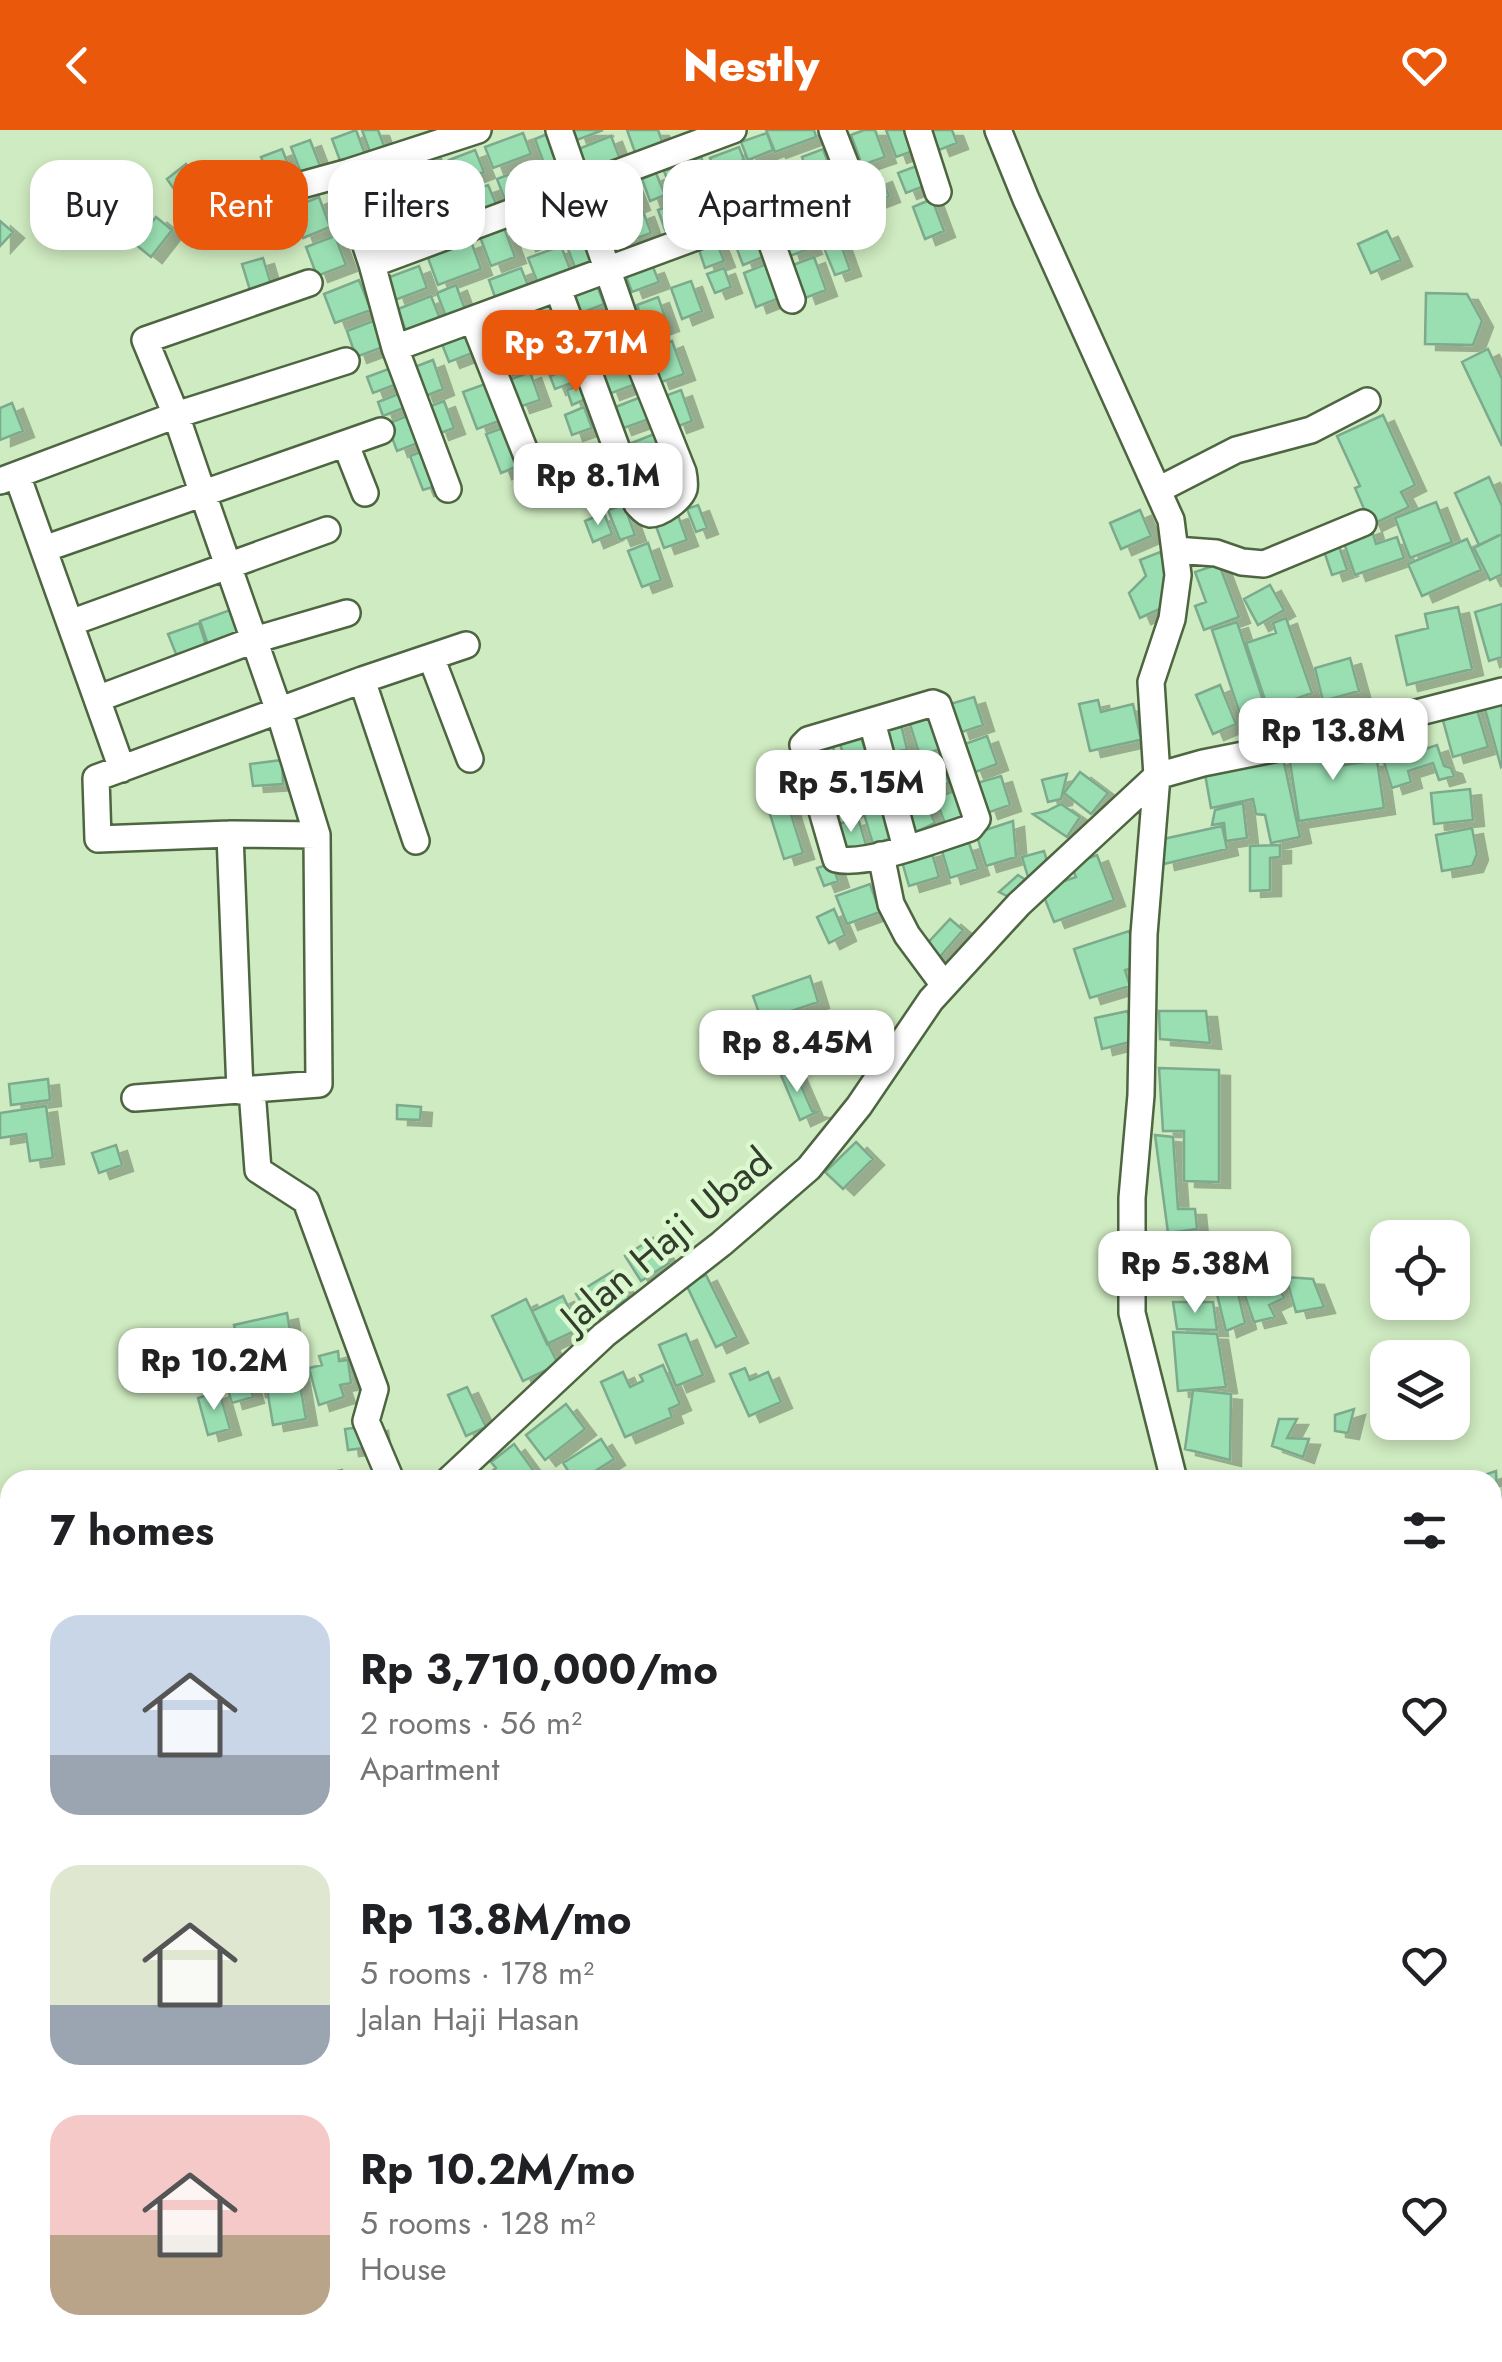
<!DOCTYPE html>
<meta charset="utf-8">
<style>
:root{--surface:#fff;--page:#f2f2f2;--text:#202124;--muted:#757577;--accent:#ea580c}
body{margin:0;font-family:Jost,sans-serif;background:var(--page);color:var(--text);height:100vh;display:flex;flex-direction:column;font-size:38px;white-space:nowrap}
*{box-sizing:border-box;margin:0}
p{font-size:32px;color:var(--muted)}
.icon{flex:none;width:55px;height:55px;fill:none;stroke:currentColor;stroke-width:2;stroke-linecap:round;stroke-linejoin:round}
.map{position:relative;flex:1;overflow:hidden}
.sheet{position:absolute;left:0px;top:1340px;width:1502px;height:892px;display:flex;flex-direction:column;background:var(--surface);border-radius:30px 30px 0 0;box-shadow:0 5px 15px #0003}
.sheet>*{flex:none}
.top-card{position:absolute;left:30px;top:30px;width:1000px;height:90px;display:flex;gap:20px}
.tools{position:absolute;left:1370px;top:1090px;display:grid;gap:20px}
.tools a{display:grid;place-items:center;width:100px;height:100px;border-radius:20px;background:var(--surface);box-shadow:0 5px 15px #0003;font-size:50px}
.price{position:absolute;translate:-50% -85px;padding:0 22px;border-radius:20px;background:#fff;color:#222;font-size:32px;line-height:65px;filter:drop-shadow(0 2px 5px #0008)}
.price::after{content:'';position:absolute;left:50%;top:60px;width:30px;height:22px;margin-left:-15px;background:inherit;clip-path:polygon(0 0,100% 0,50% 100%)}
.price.selected{background:var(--accent);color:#fff}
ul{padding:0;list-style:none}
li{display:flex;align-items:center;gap:30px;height:250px;padding:0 50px}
li span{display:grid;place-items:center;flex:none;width:280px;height:200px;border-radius:30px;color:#555}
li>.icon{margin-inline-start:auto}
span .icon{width:120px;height:120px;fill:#fffc;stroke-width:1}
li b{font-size:42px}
h2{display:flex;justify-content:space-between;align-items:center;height:120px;padding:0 50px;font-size:42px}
.chip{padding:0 35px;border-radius:30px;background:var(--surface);box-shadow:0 5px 15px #0003;font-size:35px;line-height:90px}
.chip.selected{background:var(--accent);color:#fff}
header{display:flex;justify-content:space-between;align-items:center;height:130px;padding:0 50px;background:var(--accent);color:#fff;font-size:45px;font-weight:800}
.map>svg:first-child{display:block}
</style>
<header><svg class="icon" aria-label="back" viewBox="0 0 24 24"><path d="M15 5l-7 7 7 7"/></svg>Nestly<svg class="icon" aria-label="heart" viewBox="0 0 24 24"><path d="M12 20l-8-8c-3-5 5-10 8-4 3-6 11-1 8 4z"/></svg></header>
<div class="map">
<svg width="1502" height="2232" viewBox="0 0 1502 2232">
<defs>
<filter id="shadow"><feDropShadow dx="11" dy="6" stdDeviation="0" flood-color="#0004"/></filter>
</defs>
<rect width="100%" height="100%" fill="#cfebc1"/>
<path fill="#99dfb2" stroke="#7da98c" stroke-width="2.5" filter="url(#shadow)" d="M356 0 366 27 342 36 332 9Z
M362 0H378L384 16 370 22Z
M573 0H603L577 10Z
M627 0H658L663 14 636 25Z
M766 0H814L816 7 775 22Z
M864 0H875L885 27 862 35 851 5Z
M886 0H905L913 21 896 27Z
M931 0H952L957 13 939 20Z
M555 1 566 32 546 39 535 9Z
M523 3 531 24 493 38 485 17Z
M767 3 773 20 748 30 741 12Z
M611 6 620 29 584 43 576 20Z
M310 10 322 41 303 48 291 17Z
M739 17 744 30 715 41 710 28Z
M282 19 295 52 274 60 261 27Z
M823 19 832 43 810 51 802 27Z
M475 20 484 42 457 52 449 30Z
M701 27 708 45 671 59 664 41Z
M441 29 450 53 430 61 421 36Z
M186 34 196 46 176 62 167 49Z
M537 34 547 60 507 75 497 49Z
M777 35 786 58 748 72 740 49Z
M919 35 927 55 906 63 898 43Z
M413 38 424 67 401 76 391 47Z
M656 43 665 65 650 71 642 49Z
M881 46 889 66 871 73 863 53Z
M629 49 639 74 603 88 593 63Z
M731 52 740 75 708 87 699 64Z
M488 55 497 76 466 88 458 66Z
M451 66 461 92 443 99 433 73Z
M319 67 330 97 303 108 292 78Z
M692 67 700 87 665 100 658 80Z
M835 69 845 97 820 106 810 79Z
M932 69 944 101 925 109 913 77Z
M218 74 226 94 187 109 179 89Z
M426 74 436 101 420 107 410 81Z
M403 79 415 111 394 118 382 87Z
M643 81 651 103 615 116 607 94Z
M548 82 557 106 544 111 535 86Z
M531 85 540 109 525 115 516 90Z
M799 86 811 118 790 126 778 94Z
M156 87 172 100 151 127 135 114Z
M381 88 392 117 373 124 361 95Z
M0 91 13 102 0 116Z
M757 94 768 125 743 135 731 103Z
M504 98 515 127 491 136 480 107Z
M583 99 596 132 576 140 563 106Z
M1387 101 1401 130 1371 143 1358 114Z
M335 106 346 135 317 146 306 117Z
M471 111 481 139 438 155 428 128Z
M716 111 724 131 705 138 698 117Z
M840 112 850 140 835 145 824 118Z
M561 116 570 139 537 151 528 128Z
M814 127 826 160 805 168 793 135Z
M263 128 272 158 254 173 242 134Z
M769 133 782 167 756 177 744 143Z
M419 136 427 158 395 170 387 148Z
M653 137 659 152 632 162 626 146Z
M521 138 529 158 496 170 489 150Z
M724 138 731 157 715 163 707 144Z
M359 150 371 180 335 193 324 164Z
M691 151 702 181 682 189 671 158Z
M596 153 604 174 574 186 566 165Z
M456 155 467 185 448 192 437 163Z
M1426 163 1467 164 1482 191 1473 215 1425 214Z
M431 166 441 191 407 204 398 179Z
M658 167 668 195 647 203 637 175Z
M553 172 559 188 528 200 522 184Z
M511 184 520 209 491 219 482 195Z
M608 188 616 210 589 220 581 198Z
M373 191 383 217 356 227 347 201Z
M558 195 565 212 538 222 531 205Z
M468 204 475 222 449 232 442 214Z
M672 211 684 244 659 253 647 221Z
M523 213 531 234 504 245 496 223Z
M565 217 570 231 546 240 541 227Z
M1488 219 1502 249V316L1462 232Z
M632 228 641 252 609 264 600 241Z
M433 230 443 259 423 267 412 238Z
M391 238 397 254 373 263 367 247Z
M572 238 577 251 555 259 550 246Z
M530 242 540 270 519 277 509 250Z
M485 254 499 291 477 299 463 262Z
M581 255 586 269 572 275 567 260Z
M681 260 692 291 676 297 665 266Z
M401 263 406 277 383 286 378 272Z
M641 267 649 289 621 299 613 278Z
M444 271 454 298 438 304 428 277Z
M12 273 23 301 0 310V278Z
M584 277 592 298 572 305 565 285Z
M412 284 423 311 397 321 387 294Z
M1383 285 1415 355 1401 362 1409 377 1371 395 1355 358 1360 356 1337 306Z
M503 298 518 336 501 343 486 304Z
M657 303 666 329 638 339 629 314Z
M426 320 439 355 423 360 410 326Z
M561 321 569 342 549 349 541 329Z
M665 340 670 356 647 365 641 349Z
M617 341 624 360 606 367 599 348Z
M1489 347 1502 376V404L1479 415 1455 363Z
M1436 372 1452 412 1410 428 1395 388Z
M624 375 635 405 620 410 608 380Z
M698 375 707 398 696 402 687 379Z
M1140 380 1151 406 1121 419 1110 393Z
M604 383 612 404 593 412 585 391Z
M677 383 687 410 664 418 654 391Z
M1371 397 1376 414 1397 407 1404 428 1355 445 1342 407Z
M1502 404V444L1490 450 1474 418Z
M1467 409 1481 440 1422 466 1408 434Z
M648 413 661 450 642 457 628 421Z
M1338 413 1347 440 1332 445 1323 418Z
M1160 422 1173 452 1166 476 1140 488 1129 463 1146 446 1140 430Z
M1219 434 1239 487 1204 500 1195 476 1206 472 1195 442Z
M1270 455 1284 480 1258 495 1244 469Z
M1502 474V527L1489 531 1475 482Z
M1458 477 1472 539 1407 555 1396 506 1428 498 1425 484Z
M230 480 240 507 209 518 200 491Z
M1286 488 1312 563 1268 579 1246 513 1276 503 1273 493Z
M1237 492 1266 579 1241 587 1212 500Z
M199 493 207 518 178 529 168 504Z
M1350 528 1359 561 1323 571 1315 538Z
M1220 555 1236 594 1213 604 1196 565Z
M974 567 983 595 959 603 950 574Z
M1098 570 1101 582 1133 574 1140 605 1144 609 1090 621 1079 574Z
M1475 573 1488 617 1453 627 1441 583Z
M1502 574V636L1501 637 1485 579Z
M929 588 940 619 920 626 910 594Z
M900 591 907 619 889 624 882 596Z
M1408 596 1416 622 1437 615 1444 636 1451 638 1454 646 1439 650 1433 633 1408 641 1411 652 1392 658 1376 606Z
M860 604 870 636 849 642 839 611Z
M987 606 997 634 973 643 962 615Z
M1341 611 1344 635 1377 630 1384 678 1299 691 1288 619Z
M832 614 842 646 821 653 811 621Z
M911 625 920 658 899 664 890 631Z
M941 628 949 653 930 659 921 634Z
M1283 628 1300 707 1271 713 1265 685 1256 684 1253 669 1211 678 1205 644Z
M282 630 283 654 253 656 250 634Z
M1080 642 1108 663 1091 684 1064 663Z
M1067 644 1061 669 1048 672 1042 650Z
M873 645 881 672 861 678 853 651Z
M1001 646 1010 675 987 683 977 653Z
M848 655 858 678 836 687 826 664Z
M783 659 803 723 784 729 764 665Z
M1470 659 1473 690 1434 694 1431 663Z
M954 661 963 686 945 693 935 668Z
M922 665 935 693 916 702 902 674Z
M1243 673 1247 708 1226 711 1224 693 1212 695 1215 680Z
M1061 674 1080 687 1067 707 1033 684 1047 681Z
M885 677 895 707 873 714 864 684Z
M858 688 866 715 843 722 835 695Z
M1013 691 1016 727 986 736 976 703Z
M1222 696 1227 719 1164 734 1159 710Z
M1472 698 1477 724 1472 736 1442 741 1436 705Z
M969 713 978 739 950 748 942 721Z
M1280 715V727L1270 728V760L1250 761V716Z
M931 720 939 747 909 756 901 728Z
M1044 721 1050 741 1028 747 1022 727Z
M1097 725 1114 770 1054 792 1041 759 1076 747 1071 735Z
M832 733 838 751 824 756 817 738Z
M1018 745 1034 755 1017 771 999 762Z
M870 754 880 782 847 794 836 766Z
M834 779 845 805 829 813 817 787Z
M950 789 963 800 938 829 924 817Z
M1129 801 1140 836 1125 840 1130 856 1090 868 1074 819Z
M810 846 818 872 762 891 753 866Z
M1128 881 1134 910H1138L1102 919 1095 888Z
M1159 881H1206L1210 913 1160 909Z
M819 889 839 919 826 928 806 898Z
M812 912 819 925 781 945 774 931Z
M1159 938 1219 940V1052L1184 1051V1001H1163Z
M794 940 812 981 817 982 800 990 781 945Z
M48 949 50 970 11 975 9 954Z
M397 975 421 977 420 990 397 989Z
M46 976 53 1028 30 1031 26 1004 0 1008V983Z
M1155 1005 1173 1007 1178 1079H1195L1197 1099 1168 1103Z
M856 1012 873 1029 843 1059 825 1042Z
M116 1015 122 1035 99 1043 92 1023Z
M1200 1105 1201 1134H1168L1171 1110Z
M653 1108 669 1133 641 1151 625 1126Z
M613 1141 629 1168 592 1190 576 1164Z
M706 1145 737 1207 716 1217 686 1154Z
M1286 1147 1313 1149 1324 1177 1296 1182Z
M1276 1150 1284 1168 1269 1175 1275 1187 1254 1192 1243 1160Z
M1235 1151 1245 1193 1226 1201 1214 1152Z
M563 1166 579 1199 547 1214 532 1181Z
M526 1169 558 1234 523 1251 492 1186Z
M1173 1172H1213L1217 1200 1177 1199Z
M287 1183 291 1206 278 1209 282 1225 243 1234 234 1195Z
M1173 1202 1217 1204 1226 1257 1178 1261Z
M686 1204 703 1245 676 1256 659 1215Z
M338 1221 339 1231 348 1230 351 1253 340 1255 344 1267 319 1275 309 1238 322 1235 319 1226Z
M296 1232 306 1289 273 1295 267 1259 255 1261 252 1239Z
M663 1235 680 1274 669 1279 672 1287 625 1307 601 1252 623 1242 630 1257 643 1251 640 1245Z
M745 1238 750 1250 768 1242 781 1272 749 1286 730 1244Z
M247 1247 253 1267 232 1273 226 1253Z
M467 1257 486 1297 466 1306 448 1265Z
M1193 1260 1231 1264 1230 1330 1185 1319Z
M219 1261 230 1299 208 1305 198 1268Z
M566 1274 585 1299 545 1330 526 1305Z
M1354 1279 1348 1303 1335 1301V1285Z
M1279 1289H1297L1287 1308 1309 1309 1303 1327 1272 1316Z
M377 1295 380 1316 348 1320 345 1299Z
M601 1309 614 1329 581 1350H574L563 1333Z
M514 1314 536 1344 528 1350H481L496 1338 491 1332Z
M342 1340 345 1350H298Z
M1496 1341 1497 1363 1502 1365V1382L1492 1383V1350H1476V1348Z
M1492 1403H1501L1500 1456 1492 1455Z
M10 1480V1513L3 1515 0 1505V1483Z
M7 1826 10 1827V1872L0 1868V1844Z
M1194 2222H1201L1203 2232H1182L1181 2226Z
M1249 2222H1293L1294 2232H1250Z"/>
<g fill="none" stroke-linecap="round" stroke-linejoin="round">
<g stroke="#4d6541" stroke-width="30">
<path id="minor" d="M918 0 938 62
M998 0 1026 69 1171 390 1178 445 1172 489 1151 552 1157 646 1144 804 1141 965 1132 1068V1183L1174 1350
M280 61 349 42
M761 83 792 170
M372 134 733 0
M558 159 637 374C641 378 644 383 650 384 661 384 681 369 684 359 685 354 684 347 683 342L643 242 559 0
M473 190 532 339
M395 218 761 83 841 57 848 52 850 46 832 0
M585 234 633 214
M346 315 365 363
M17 345 122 639
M0 351 176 285 346 231
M448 359 395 218 372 134 348 62 349 42 478 0
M1158 360 1236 320 1311 300 1367 271
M44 419 381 301
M1175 420 1216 423 1242 432 1264 434 1363 393
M70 493 327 400
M431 527 470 629
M362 550 416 711
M97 569 254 510 347 483
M933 573 938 575 977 689 970 698C939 708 865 737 836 729L803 615 808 610Z
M872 592 906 718
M230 704 240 961
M317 705 230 704 98 709 96 648 362 550 466 515
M881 725 891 774 907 805 944 855
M252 960 258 1040 306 1071 375 1259 366 1291 391 1350
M135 968 319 954 317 705 279 581 203 364 176 285 145 210 309 153
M449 1350 604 1205 721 1114 809 1038 859 976 931 870 1019 774 1157 646 1203 633 1283 617 1502 561
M1492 1527 1502 1526
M0 1555 10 1551
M0 1583 10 1618
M0 2129 10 2130
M1390 2232 1409 2228"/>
</g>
<use href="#minor" stroke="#fff" stroke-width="25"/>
</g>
<g text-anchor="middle" stroke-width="9" stroke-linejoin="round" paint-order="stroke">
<g font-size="40" fill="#323d2d" stroke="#dcf8ce">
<text transform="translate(666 1109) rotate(-40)" y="14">Jalan Haji Ubad</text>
</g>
</g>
</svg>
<div class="tools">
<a><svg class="icon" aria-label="locate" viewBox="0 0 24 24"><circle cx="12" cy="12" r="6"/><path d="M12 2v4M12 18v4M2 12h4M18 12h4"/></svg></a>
<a><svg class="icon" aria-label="layers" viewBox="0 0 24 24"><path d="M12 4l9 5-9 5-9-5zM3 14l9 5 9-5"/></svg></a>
</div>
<b class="price selected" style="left:576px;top:265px">Rp 3.71M</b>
<b class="price" style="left:598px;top:398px">Rp 8.1M</b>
<b class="price" style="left:1333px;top:653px">Rp 13.8M</b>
<b class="price" style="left:851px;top:705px">Rp 5.15M</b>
<b class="price" style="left:797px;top:965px">Rp 8.45M</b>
<b class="price" style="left:1195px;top:1186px">Rp 5.38M</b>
<b class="price" style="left:214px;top:1283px">Rp 10.2M</b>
<div class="top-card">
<a class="chip">Buy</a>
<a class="chip selected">Rent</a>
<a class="chip">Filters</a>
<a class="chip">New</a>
<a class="chip">Apartment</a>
</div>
<section class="sheet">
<h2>7 homes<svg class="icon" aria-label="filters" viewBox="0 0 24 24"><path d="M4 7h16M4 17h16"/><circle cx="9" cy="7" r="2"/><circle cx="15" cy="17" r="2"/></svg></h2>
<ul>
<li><span style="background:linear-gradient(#c9d6e8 70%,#9aa5b1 0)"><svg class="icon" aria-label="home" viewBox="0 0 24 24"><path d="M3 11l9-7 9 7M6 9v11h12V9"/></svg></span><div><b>Rp 3,710,000/mo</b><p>2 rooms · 56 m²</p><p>Apartment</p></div><svg class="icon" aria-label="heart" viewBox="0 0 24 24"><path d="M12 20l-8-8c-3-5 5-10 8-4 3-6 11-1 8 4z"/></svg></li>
<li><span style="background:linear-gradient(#dfe7d0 70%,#9aa5b1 0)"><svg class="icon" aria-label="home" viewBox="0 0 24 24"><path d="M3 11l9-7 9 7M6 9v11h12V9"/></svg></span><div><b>Rp 13.8M/mo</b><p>5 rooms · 178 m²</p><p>Jalan Haji Hasan</p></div><svg class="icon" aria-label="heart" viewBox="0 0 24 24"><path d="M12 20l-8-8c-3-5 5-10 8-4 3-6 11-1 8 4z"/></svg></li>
<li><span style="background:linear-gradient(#f6c9c9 60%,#b9a48a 0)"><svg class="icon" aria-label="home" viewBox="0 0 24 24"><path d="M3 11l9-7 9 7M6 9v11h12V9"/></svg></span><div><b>Rp 10.2M/mo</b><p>5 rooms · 128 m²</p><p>House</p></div><svg class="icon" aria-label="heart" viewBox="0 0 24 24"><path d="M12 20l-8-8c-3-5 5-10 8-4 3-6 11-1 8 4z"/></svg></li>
</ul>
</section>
</div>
